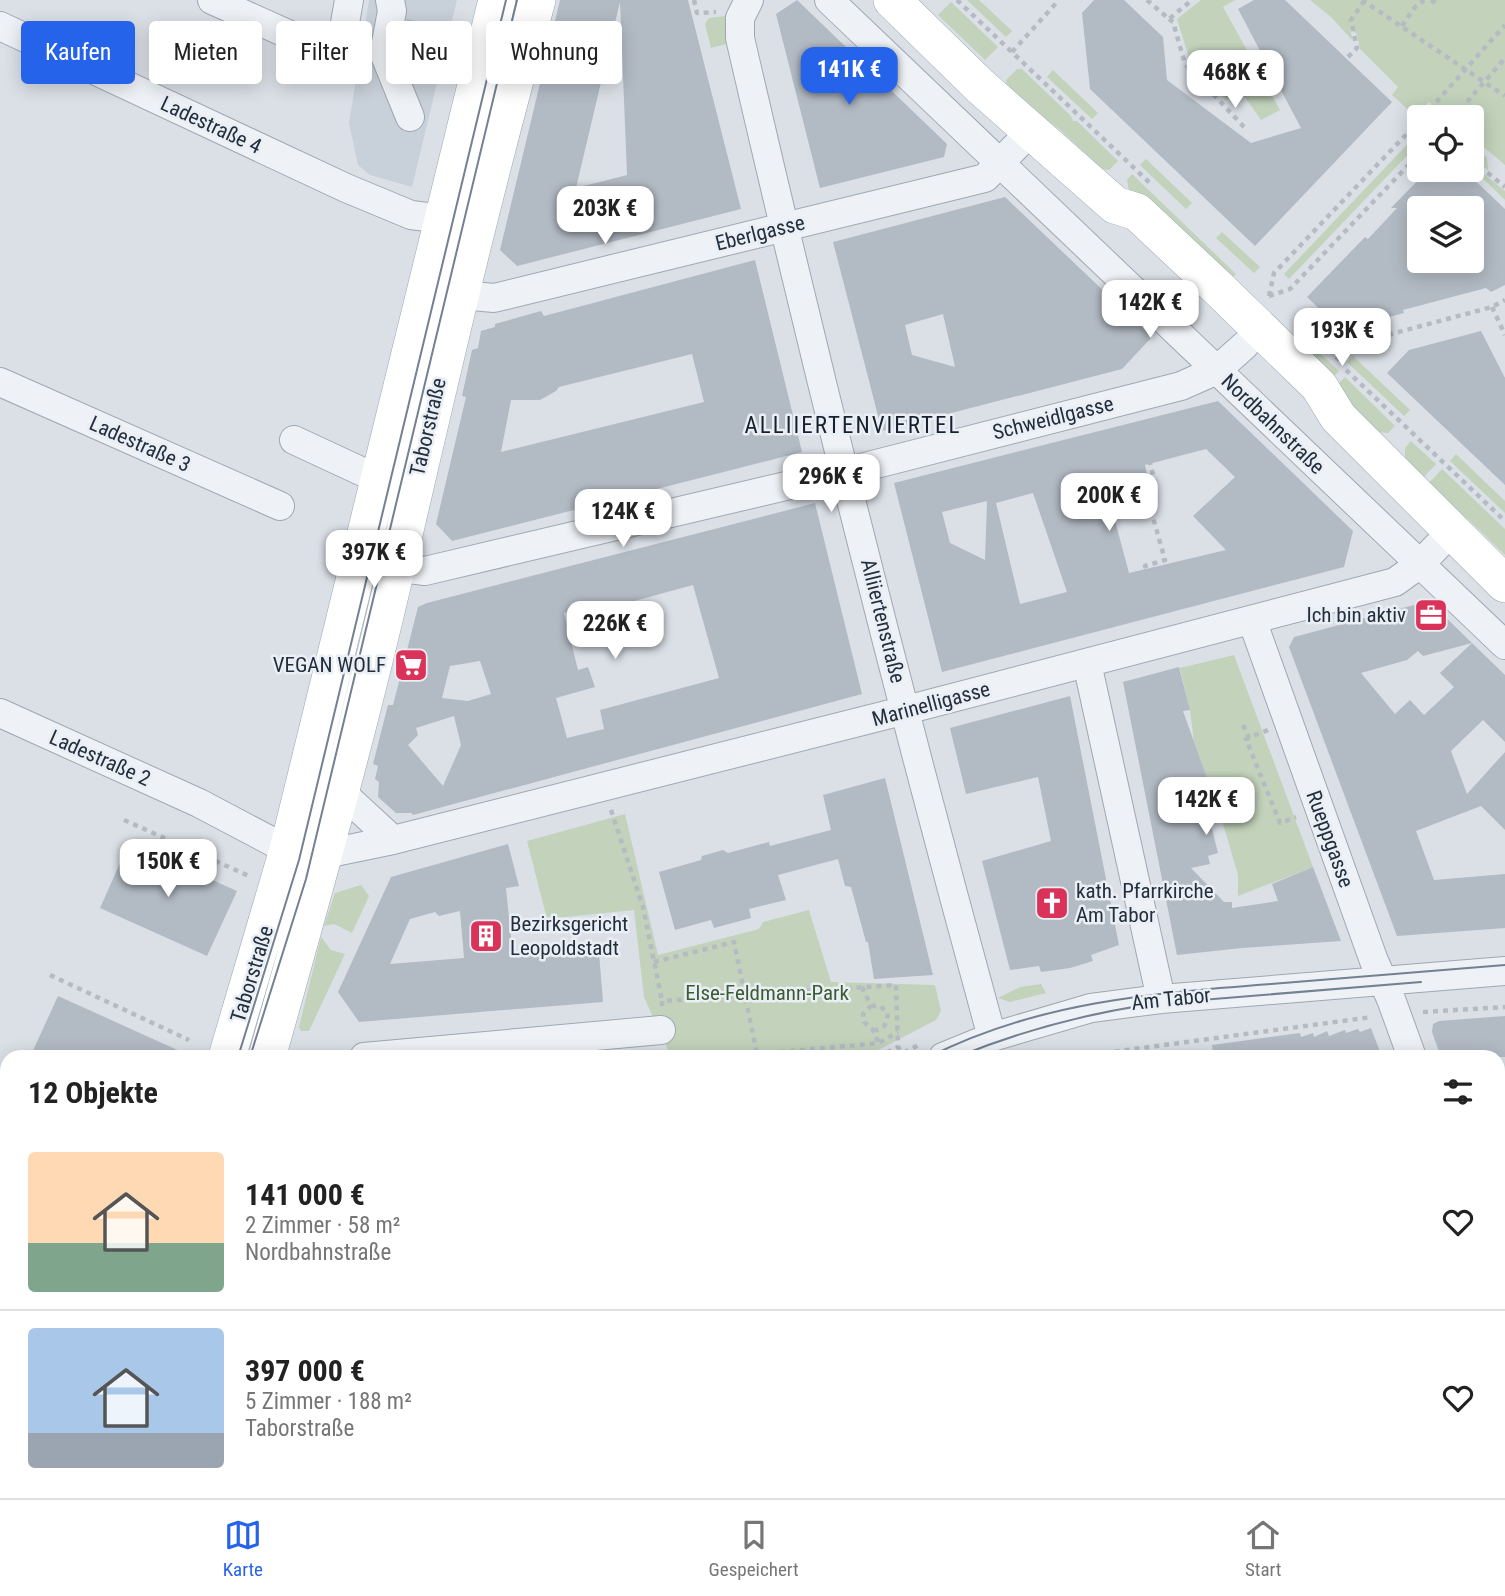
<!DOCTYPE html>
<html lang="de">
<meta charset="utf-8">
<style>
:root{--surface:#fff;--page:#f2f2f2;--text:#222;--muted:#767676;--line:#e0e0e0;--accent:#2563eb}
body{margin:0;font-family:"Roboto Condensed",sans-serif;background:var(--page);color:var(--text);height:100vh;display:flex;flex-direction:column;font-size:26px;white-space:nowrap}
*{box-sizing:border-box;margin:0}
p{font-size:23px;color:var(--muted)}
.icon{flex:none;width:38px;height:38px;fill:none;stroke:currentColor;stroke-width:2;stroke-linecap:round;stroke-linejoin:round}
.map{position:relative;flex:1;overflow:hidden}
.drawer{position:absolute;left:0px;top:1050px;width:1505px;height:448px;display:flex;flex-direction:column;background:var(--surface);border-radius:21px 21px 0 0;box-shadow:0 4px 18px #0003}
.drawer>*{flex:none}
.top-card{position:absolute;left:21px;top:21px;width:700px;height:63px;display:flex;gap:14px}
.controls{position:absolute;left:1407px;top:105px;display:grid;gap:14px}
.controls a{display:grid;place-items:center;width:77px;height:77px;border-radius:7px;background:var(--surface);box-shadow:0 4px 18px #0003;font-size:35px}
.price{position:absolute;translate:-50% -60px;padding:0 16px;border-radius:14px;background:#fff;color:#222;font-size:23px;line-height:46px;filter:drop-shadow(0 2px 4px #0008)}
.price::after{content:'';position:absolute;left:50%;top:42px;width:21px;height:16px;margin-left:-10px;background:inherit;clip-path:polygon(0 0,100% 0,50% 100%)}
.price.active{background:var(--accent);color:#fff}
ul{padding:0;list-style:none}
li{display:flex;align-items:center;gap:21px;height:175px;padding:0 28px}
li+li{border-top:2px solid var(--line)}
li span{display:grid;place-items:center;flex:none;width:196px;height:140px;border-radius:7px;color:#555}
li>.icon{margin-inline-start:auto}
span .icon{width:84px;height:84px;fill:#fffc;stroke-width:1}
li b{font-size:30px}
h2{display:flex;justify-content:space-between;align-items:center;height:84px;padding:0 28px;font-size:30px}
.tag{padding:0 24px;border-radius:7px;background:var(--surface);box-shadow:0 4px 18px #0003;font-size:24px;line-height:63px}
.tag.active{background:var(--accent);color:#fff}
.tabs{display:flex;justify-content:space-around;align-items:center;height:98px;border-top:2px solid var(--line);background:var(--surface);font-size:19px;color:var(--muted)}
.tabs a{display:grid;justify-items:center;gap:4px}
.tabs .active{color:var(--accent)}
.map>svg:first-child{display:block}
</style>
<div class="map">
<svg width="1505" height="1498" viewBox="0 0 1505 1498">
<rect width="100%" height="100%" fill="#dbe0e7"/>
<path fill="#c8d0d9" d="M369 0H457L412 187 370 175 358 165 349 123Z
M543 1491H769L772 1498H546Z"/>
<path fill="#c2d2bb" d="M967 0H979L1012 31 1006 37Z
M1201 0H1235L1223 7 1280 110 1261 120 1245 97 1236 91 1226 100 1190 61 1177 19Z
M1310 0H1505V165L1472 137V117H1433L1439 110 1429 102 1415 116 1392 95 1398 87 1360 49 1357 34 1350 29 1353 41 1331 17Z
M951 2 998 47 985 60 938 15Z
M725 16 728 40 726 44 711 48 705 24 709 18Z
M1017 69H1022L1071 116 1073 121H1077L1118 161 1109 170 1102 169 1059 129 1007 90 1006 80Z
M1053 70 1098 113 1092 119 1047 77Z
M1419 132V143L1289 279 1284 274Z
M1472 143 1487 158 1488 170 1472 156Z
M1146 159 1192 203 1186 209 1140 165Z
M1472 164 1505 191V200L1472 168Z
M1132 174 1236 274 1225 286 1130 196 1127 180Z
M1222 232 1260 267 1254 273 1216 238Z
M1306 340 1339 371 1327 384 1295 353Z
M1353 356 1410 410 1404 416 1347 362Z
M1345 377 1395 426 1388 433 1378 432 1333 389Z
M1411 441 1436 464 1423 478 1405 458V448Z
M1456 454 1505 501V513L1450 461Z
M1442 469 1505 529V555L1468 519 1463 523 1428 484Z
M1234 655 1313 867 1238 896V875L1220 814 1194 742 1190 710 1180 668Z
M625 814 658 955 759 929 763 922 809 910 831 982 935 985 941 1011 936 1020 865 1057H671L644 997 634 910 547 919 527 841Z
M361 885 369 896 352 933 334 924 324 926 335 893Z
M321 937 331 950 345 954 309 1031H301L299 1027Z
M1041 984 1046 993 1010 1002 998 998 1020 987Z
M1505 1473V1498H1444L1461 1491H1498V1476Z
M371 1491H403L406 1498H371L369 1492Z
M543 1491H602L605 1498H546Z
M666 1491H695L698 1498H649Z"/>
<path fill="#b2bac4" fill-rule="evenodd" d="M560 0H688L741 209 517 266 500 250ZM620 2 627 175 576 188Z
M797 0 947 144 944 157 820 188 776 14Z
M1094 0H1124L1163 37 1167 80 1251 143 1301 128 1238 9 1254 0H1285L1392 102 1255 246 1090 89 1082 13Z
M407 19 426 23 420 50 402 46Z
M1428 170H1464L1505 209V285L1491 292 1486 288 1403 310 1404 313 1341 330 1307 297 1365 237 1368 239 1397 208H1391ZM1419 208H1472V261H1419Z
M1005 197 1152 337 1122 369 882 431 833 242ZM943 314 955 367 912 355 905 325Z
M755 260 802 452 452 541 436 524 466 397 462 396 472 350 478 348 481 331 495 327V324L541 311 544 316ZM692 354 704 402 501 452 511 400H540L556 391 559 387Z
M1481 331 1505 378V485L1387 373 1409 350Z
M1218 401 1353 531 1344 567 942 672 894 483ZM1206 449 1235 477 1193 516 1226 550 1129 573 1108 495 1149 484 1145 465ZM1033 493 1067 592 1020 604 996 503ZM987 501 985 560 950 543 942 512Z
M815 503 862 694 413 815 411 813H396L378 797 379 782 375 779 378 766 373 764 388 705H393L418 607 427 603ZM693 585 719 678 600 710 604 729 567 738 556 698 595 687 588 667 578 670 564 613 602 603 605 609ZM480 661 491 694 468 701 442 698 450 666ZM454 716 461 745 443 786 408 745 418 735 416 728Z
M1429 601 1472 643 1423 656 1418 651 1407 660 1361 673 1395 714 1410 700 1424 715 1454 687 1440 673 1472 643 1505 675V742L1483 720 1451 751 1467 794 1505 752V830L1481 806 1416 831 1434 880 1505 874V928L1397 936 1289 647 1294 637Z
M1179 667 1190 710 1183 711 1220 814 1209 817 1218 853 1208 856 1210 864 1191 868 1224 902H1232V908L1278 901 1272 884 1313 867 1341 941 1242 948 1177 955 1123 682Z
M1070 696 1119 945 1091 955 1093 961 1070 968 1041 972 1039 966 1010 970 982 861 1051 841 1038 777 966 794 950 728Z
M885 778 933 975 874 979 868 942H866L851 887 845 886 838 859 778 875 786 900 749 909 751 918 714 928 711 920 675 930 659 872 701 860 702 856 723 850 728 853 769 842 770 846 831 830 823 795Z
M129 843 237 891 207 956 100 908Z
M508 844 519 886 506 888 513 957 543 952 547 957 599 953 603 1002 359 1022 338 992 391 877ZM460 911 464 958 390 964 410 919 435 912 439 916Z
M58 996 193 1057H30Z
M1505 1016V1057H1441L1432 1032 1433 1024 1439 1021Z
M1371 1028 1382 1057H1213L1212 1045 1300 1033 1301 1037 1313 1033 1314 1037 1327 1031 1329 1036 1345 1030 1346 1033 1358 1029 1360 1032Z"/>
<g fill="none" stroke-linecap="round" stroke-linejoin="round">
<g stroke="#a0a7b1" stroke-width="30">
<path id="minor" d="M212 0 339 57 349 0
M390 0 392 11 384 53 410 117
M749 0 740 18V38C817 372 901 706 992 1037
M829 0 1505 645
M0 26 346 188 411 215 460 221
M440 293 494 298 985 178 1032 130
M0 382 280 506
M294 440 380 480 397 483
M360 563 425 571 845 472 1181 386 1217 370 1245 345
M1252 620 1374 961 1391 999 1412 1057
M1087 663 1161 999
M0 713 199 803 288 850 325 854 393 840 906 710 1395 582 1420 564 1451 532
M341 792 393 840
M314 823 348 682
M364 1057 661 1030
M943 1057 992 1037 1091 1008 1161 999 1505 971
M1498 1290 1505 1309
M0 1305 7 1308
M0 1355 7 1358
M1498 1458 1505 1455
M798 1491 801 1498
M1118 1491 1121 1498
M121 1498 122 1491
M1399 1498 1416 1491"/>
</g>
<g stroke="#99a6b4" stroke-width="38">
<path id="major" d="M892 0 980 86 1115 205 1137 212 1217 287 1319 386 1338 417 1505 584
M227 1057 288 850 497 0
M267 1057C313 895 358 733 396 569 440 379 484 188 537 0
M276 1491 279 1498"/>
</g>
<path stroke="#b5bbc2" stroke-width="4.5" stroke-dasharray="5 5" stroke-linecap="butt" d="M694 0 697 13 716 12
M957 0 1152 185
M1147 0 1169 19 1192 0
M1362 0 1505 96
M1431 0 1436 3 1439 0
M1169 19 1173 22 1185 64 1244 127
M1402 26 1415 7 1424 0
M1012 52 1059 0
M1348 57 1357 48 1351 20 1364 1
M1423 117 1505 25
M1454 117 1505 58
M1472 160 1505 187
M1269 296 1274 273 1419 121
M1269 296 1290 289 1419 154
M1492 307 1505 335
M1336 360 1350 345 1492 307 1505 300
M1346 370 1505 521
M1072 484 1078 508
M1067 516 1065 511 1145 489
M1146 568 1145 566 1165 560 1145 489 1156 486 1150 463
M1243 725 1249 738
M1268 730 1246 739 1280 823 1296 817
M611 810 643 907 662 1001
M124 820 249 876
M654 962 734 942 757 1054 879 1043 898 1032
M50 975 189 1040
M862 987 871 1006 863 1014 864 1022 873 1030 879 1043
M662 1006V1001L896 985 898 1047 904 1057
M871 1006H880L888 1013C887 1023 884 1031 874 1030
M1423 1012 1505 1007
M718 1057 757 1054 758 1057
M878 1057 898 1047
M895 1057 921 1044
M1075 1057 1372 1017
M0 1146 7 1149"/>
<use href="#minor" stroke="#eef1f5" stroke-width="28"/>
<use href="#major" stroke="#fff" stroke-width="37"/>
<path stroke="#738192" stroke-width="2" d="M1177 1002 1421 982
M238 1057 299 860 506 0
M250 1057 306 879 517 0
M929 1057C1037 1002 1153 993 1271 984 1349 978 1427 972 1505 965
M957 1057C1021 1031 1084 1014 1152 1004
M0 1320 7 1323
M0 1332 7 1335
M283 1491 286 1498"/>
</g>
<defs>
<g id="office-square" transform="scale(1.75)"><rect x="-9" y="-9" width="18" height="18" rx="4" fill="#da3258" stroke="#eaeff5"/><path d="M-6-3h4V-5.5h4V-3h4V5H-6ZM-1-4.5V-3h2v-1.5ZM-6 0V1H6V0Z" fill="#fff"/></g>
<g id="supermarket-square" transform="scale(1.75)"><rect x="-9" y="-9" width="18" height="18" rx="4" fill="#da3258" stroke="#eaeff5"/><path d="M-6-5.5h2.5l.6 2H6L4.5 2H-2.5L-4.4-4H-6ZM-1.5 3.2a1.3 1.3 0 1 0 .1 0ZM3 3.2a1.3 1.3 0 1 0 .1 0Z" fill="#fff"/></g>
<g id="church-square" transform="scale(1.75)"><rect x="-9" y="-9" width="18" height="18" rx="4" fill="#da3258" stroke="#eaeff5"/><path d="M-1.2-6h2.4v3.5h3.3v2.4h-3.3V6h-2.4V-.1h-3.3v-2.4h3.3Z" fill="#fff"/></g>
<g id="building-square" transform="scale(1.75)"><rect x="-9" y="-9" width="18" height="18" rx="4" fill="#da3258" stroke="#eaeff5"/><path d="M-4-6H4V6H1V3H-1V6H-4ZM-2.5-4.3h1.7v1.8h-1.7ZM.8-4.3h1.7v1.8H.8ZM-2.5-1h1.7V.8h-1.7ZM.8-1h1.7V.8H.8Z" fill="#fff"/></g>
</defs>
<g fill-rule="evenodd">
<use href="#office-square" x="1431" y="615"/>
<use href="#supermarket-square" x="411" y="665"/>
<use href="#church-square" x="1052" y="903"/>
<use href="#building-square" x="486" y="936"/>
</g>
<g text-anchor="middle" stroke-width="5" stroke-linejoin="round" paint-order="stroke">
<g font-size="21" fill="#242f3e" stroke="#eaeff5">
<text transform="translate(211 125) rotate(25)" y="7">Ladestraße 4</text>
<text transform="translate(760 233) rotate(-14)" y="7">Eberlgasse</text>
<text transform="translate(1053 418) rotate(-14)" y="7">Schweidlgasse</text>
<text transform="translate(1273 424) rotate(44)" y="7">Nordbahnstraße</text>
<text transform="translate(428 427) rotate(-77)" y="7">Taborstraße</text>
<text transform="translate(140 444) rotate(24)" y="7">Ladestraße 3</text>
<text transform="translate(883 621) rotate(76)" y="7">Alliiertenstraße</text>
<text transform="translate(931 704) rotate(-15)" y="7">Marinelligasse</text>
<text transform="translate(100 758) rotate(24)" y="7">Ladestraße 2</text>
<text transform="translate(1330 839) rotate(70)" y="7">Rueppgasse</text>
<text transform="translate(252 974) rotate(-73)" y="7">Taborstraße</text>
<text transform="translate(1171 999) rotate(-6)" y="7">Am Tabor</text>
</g>
<g font-size="21" fill="#242f3e" stroke="#eaeff5" text-anchor="end">
<text x="1406" y="622">Ich bin aktiv</text>
<text x="386" y="672">VEGAN WOLF</text>
<text x="1076" y="898" text-anchor="start">kath. Pfarrkirche<tspan x="1076" dy="24">Am Tabor</tspan></text>
<text x="510" y="931" text-anchor="start">Bezirksgericht<tspan x="510" dy="24">Leopoldstadt</tspan></text>
</g>
<g font-size="21" fill="#3b5b30" stroke="#eaeff5">
<text x="767" y="1000">Else-Feldmann-Park</text>
</g>
<g font-size="23" letter-spacing="2" fill="#16202e" stroke="#eaeff5">
<text x="853" y="433">ALLIIERTENVIERTEL</text>
</g>
</g>
</svg>
<div class="controls">
<a><svg class="icon" aria-label="locate" viewBox="0 0 24 24"><circle cx="12" cy="12" r="6"/><path d="M12 2v4M12 18v4M2 12h4M18 12h4"/></svg></a>
<a><svg class="icon" aria-label="layers" viewBox="0 0 24 24"><path d="M12 4l9 5-9 5-9-5zM3 14l9 5 9-5"/></svg></a>
</div>
<b class="price active" style="left:849px;top:107px">141K €</b>
<b class="price" style="left:1235px;top:110px">468K €</b>
<b class="price" style="left:605px;top:246px">203K €</b>
<b class="price" style="left:1150px;top:340px">142K €</b>
<b class="price" style="left:1342px;top:368px">193K €</b>
<b class="price" style="left:831px;top:514px">296K €</b>
<b class="price" style="left:1109px;top:533px">200K €</b>
<b class="price" style="left:623px;top:549px">124K €</b>
<b class="price" style="left:374px;top:590px">397K €</b>
<b class="price" style="left:615px;top:661px">226K €</b>
<b class="price" style="left:1206px;top:837px">142K €</b>
<b class="price" style="left:168px;top:899px">150K €</b>
<div class="top-card">
<a class="tag active">Kaufen</a>
<a class="tag">Mieten</a>
<a class="tag">Filter</a>
<a class="tag">Neu</a>
<a class="tag">Wohnung</a>
</div>
<section class="drawer">
<h2>12 Objekte<svg class="icon" aria-label="filters" viewBox="0 0 24 24"><path d="M4 7h16M4 17h16"/><circle cx="9" cy="7" r="2"/><circle cx="15" cy="17" r="2"/></svg></h2>
<ul>
<li><span style="background:linear-gradient(#ffd9b3 65%,#7fa58c 0)"><svg class="icon" aria-label="home" viewBox="0 0 24 24"><path d="M3 11l9-7 9 7M6 9v11h12V9"/></svg></span><div><b>141 000 €</b><p>2 Zimmer · 58 m²</p><p>Nordbahnstraße</p></div><svg class="icon" aria-label="heart" viewBox="0 0 24 24"><path d="M12 20l-8-8c-3-5 5-10 8-4 3-6 11-1 8 4z"/></svg></li>
<li><span style="background:linear-gradient(#a9c7e8 75%,#9aa5b1 0)"><svg class="icon" aria-label="home" viewBox="0 0 24 24"><path d="M3 11l9-7 9 7M6 9v11h12V9"/></svg></span><div><b>397 000 €</b><p>5 Zimmer · 188 m²</p><p>Taborstraße</p></div><svg class="icon" aria-label="heart" viewBox="0 0 24 24"><path d="M12 20l-8-8c-3-5 5-10 8-4 3-6 11-1 8 4z"/></svg></li>
</ul>
</section>
</div>
<nav class="tabs">
<a class="active"><svg class="icon" aria-label="map" viewBox="0 0 24 24"><path d="M3 6l6-2 6 2 6-2v14l-6 2-6-2-6 2zM9 4v14M15 6v14"/></svg>Karte</a>
<a><svg class="icon" aria-label="saved" viewBox="0 0 24 24"><path d="M7 4h10v16l-5-4-5 4z"/></svg>Gespeichert</a>
<a><svg class="icon" aria-label="home" viewBox="0 0 24 24"><path d="M3 11l9-7 9 7M6 9v11h12V9"/></svg>Start</a>
</nav>
